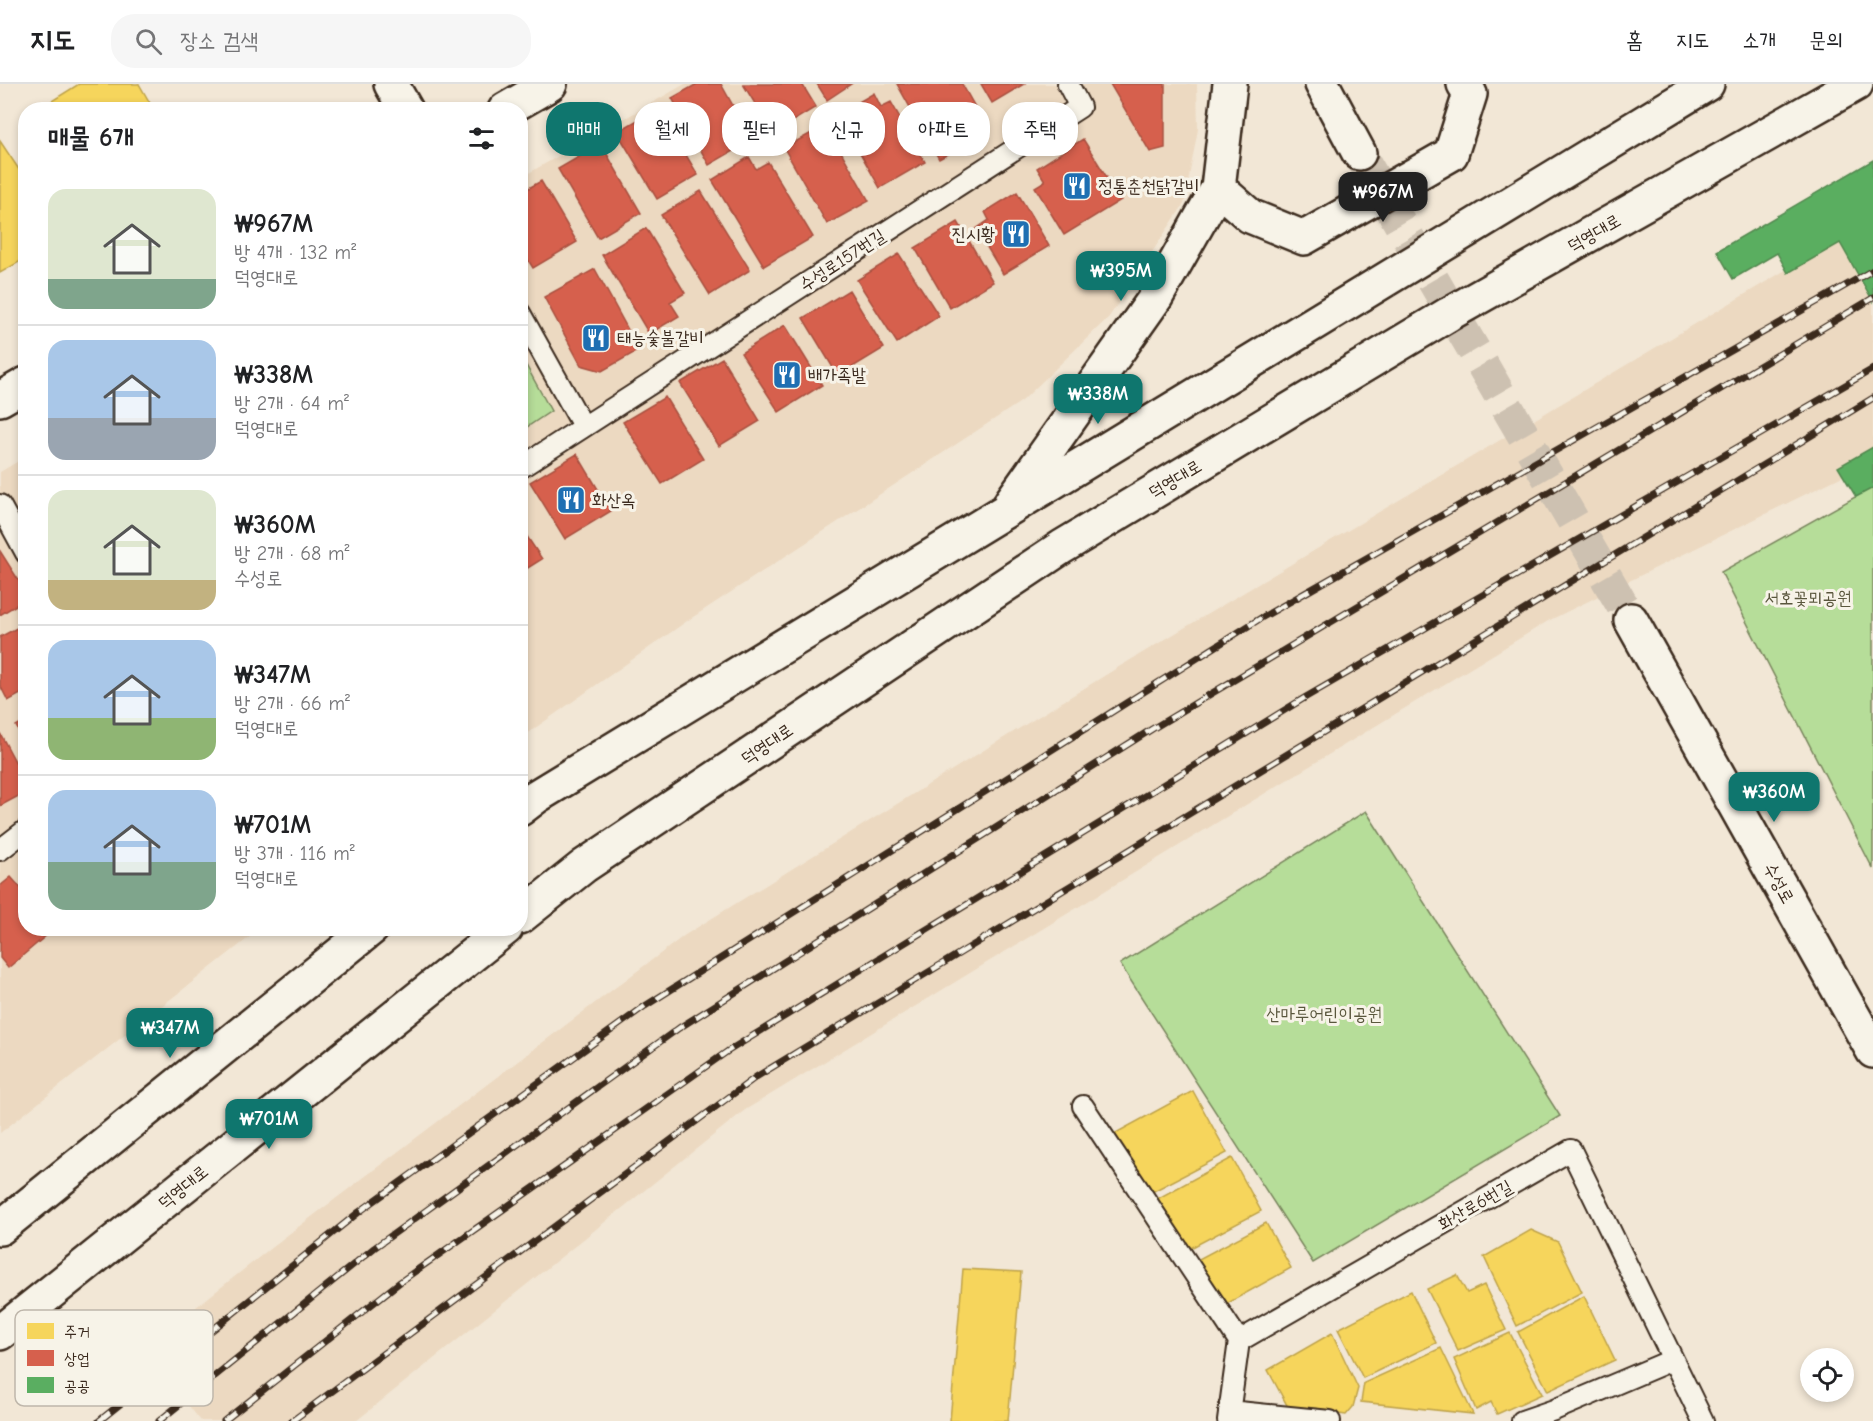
<!DOCTYPE html>
<html lang="ko">
<meta charset="utf-8">
<style>
:root{--surface:#fff;--page:#f6f6f6;--text:#202124;--muted:#757577;--line:#e0e0e0;--accent:#0f766e}
body{margin:0;font-family:"Comic Neue","Poor Story",sans-serif;background:var(--page);color:var(--text);height:100vh;display:flex;flex-direction:column;font-size:22px;white-space:nowrap}
*{box-sizing:border-box;margin:0}
p{font-size:20px;color:var(--muted)}
.icon{flex:none;width:33px;height:33px;fill:none;stroke:currentColor;stroke-width:2;stroke-linecap:round;stroke-linejoin:round}
.map{position:relative;flex:1;overflow:hidden}
.panel{position:absolute;left:18px;top:18px;width:510px;height:834px;display:flex;flex-direction:column;background:var(--surface);border-radius:24px;box-shadow:0 3px 9px #0003}
.panel>*{flex:none}
.hud{position:absolute;left:546px;top:18px;width:570px;height:54px;display:flex;gap:12px}
.tools{position:absolute;left:1800px;top:1264px;display:grid;gap:12px}
.tools a{display:grid;place-items:center;width:54px;height:54px;border-radius:50%;background:var(--surface);box-shadow:0 3px 9px #0003;font-size:30px}
.price{position:absolute;translate:-50% -51px;padding:0 14px;border-radius:12px;background:var(--accent);color:#fff;font-size:20px;line-height:39px;filter:drop-shadow(0 2px 3px #0008)}
.price::after{content:'';position:absolute;left:50%;top:36px;width:18px;height:14px;margin-left:-9px;background:inherit;clip-path:polygon(0 0,100% 0,50% 100%)}
.price.selected{background:#222;color:#fff}
ul{padding:0;list-style:none}
li{display:flex;align-items:center;gap:18px;height:150px;padding:0 30px}
li+li{border-top:2px solid var(--line)}
li span{display:grid;place-items:center;flex:none;width:168px;height:120px;border-radius:18px;color:#555}
li>.icon{margin-inline-start:auto}
span .icon{width:72px;height:72px;fill:#fffc;stroke-width:1}
li b{font-size:26px}
h2{display:flex;justify-content:space-between;align-items:center;height:72px;padding:0 30px;font-size:26px}
.chip{padding:0 21px;border-radius:24px;background:var(--surface);box-shadow:0 3px 9px #0003;font-size:21px;line-height:54px}
.chip.selected{background:var(--accent);color:#fff}
header{display:flex;align-items:center;gap:36px;box-sizing:border-box;height:84px;padding:0 30px;background:var(--surface);border-bottom:2px solid var(--line)}
header strong{font-size:28px}
nav{display:flex;gap:33px;margin-inline-start:auto;font-size:21px}
.search{width:420px;height:54px;background:var(--page);display:flex;align-items:center;gap:15px;box-sizing:border-box;padding:0 21px;border-radius:24px;color:var(--muted);font-size:22px}
.map>svg:first-child{display:block}
</style>
<header>
<strong>지도</strong>
<div class="search"><svg class="icon" aria-label="search" viewBox="0 0 24 24"><circle cx="10" cy="10" r="6"/><path d="M15 15l6 6"/></svg>장소 검색</div>
<nav><a>홈</a><a>지도</a><a>소개</a><a>문의</a></nav>
</header>
<div class="map">
<svg width="1873" height="1337" viewBox="0 0 1873 1337">
<rect width="100%" height="100%" fill="#f2e7d6"/>
<filter id="ink" filterUnits="userSpaceOnUse"><feTurbulence type="fractalNoise" baseFrequency=".0167" numOctaves="2"/><feDisplacementMap in="SourceGraphic" scale="12" xChannelSelector="R" yChannelSelector="G"/><feConvolveMatrix kernelMatrix="1 2 1 2 8 2 1 2 1" color-interpolation-filters="sRGB"/></filter>
<g filter="url(#ink)">
<path fill="#ecd9c1" d="M685 0H1197L1198 45 1184 120 1109 233 1022 317 687 537 521 654 520 94Z
M1873 134V377L1548 537 745 1026 356 1337H201L143 1265 281 1156 685 851 1117 584Z
M25 373 26 844 260 845 0 1049V388Z"/>
<path fill="#b6dd99" stroke="#78845c" stroke-width="1.5" d="M521 272 551 327 521 347H520Z
M1873 403V785L1721 488Z
M1366 727 1560 1032 1313 1179 1120 880Z"/>
<path fill="#f6d55c" stroke="#bea249" stroke-width="1.5" d="M79 0H139L154 26H50L47 20Z
M0 57 26 96V174L0 189Z
M1193 1007 1227 1069 1148 1110 1112 1051Z
M1232 1074 1261 1127 1185 1167 1155 1116Z
M1266 1139 1291 1184 1221 1223 1195 1177Z
M1531 1146 1558 1158 1582 1208 1517 1242 1484 1173Z
M963 1185 1021 1188 1008 1337H950Z
M1457 1191 1467 1209 1484 1201 1506 1246 1458 1267 1427 1205Z
M1411 1207 1436 1259 1363 1294 1338 1245Z
M1584 1212 1615 1276 1548 1307 1518 1248Z
M1332 1249 1358 1304 1353 1323 1346 1331 1288 1323 1268 1286Z
M1510 1249 1542 1310 1497 1330 1491 1318 1476 1326 1454 1275Z
M1441 1264 1473 1330 1361 1318 1364 1299Z"/>
<path fill="#d6604d" stroke="#a8503f" stroke-width="1.5" d="M697 0H721L752 56 709 81 672 14Z
M743 0H802L816 23 773 49Z
M817 0H851L827 16Z
M897 0H962L989 48 939 75Z
M981 0H1024L992 19Z
M1110 0H1165V64L1150 68Z
M874 9 881 23 891 18 925 78 880 104 838 30Z
M658 24 698 91 657 115 617 48Z
M817 46 822 55 831 50 869 117 827 140 784 64Z
M1083 55 1121 116 1064 151 1035 103 1045 97 1037 84Z
M601 60 641 129 598 154 558 85Z
M749 73 756 85 768 78 813 153 764 182 712 96Z
M541 97 577 158 533 184 520 163V109Z
M701 107 750 186 710 211 661 131Z
M1017 108 1049 162 1003 190 976 145 989 136 985 128Z
M958 138 993 198 950 224 915 164Z
M646 144 685 209 670 218 679 232 649 250 602 171Z
M899 170 939 232 897 259 857 196Z
M595 185 639 266 602 287 581 281 544 213Z
M849 206 884 264 838 292 803 234Z
M785 241 822 301 779 328 741 269Z
M722 274 760 337 719 362 680 299Z
M665 313 703 375 662 400 623 338Z
M577 370 611 427 565 455 530 398Z
M26 380V415L21 407V383Z
M520 442 542 475 520 489Z
M0 467 26 508V515L0 531Z
M26 539V607L8 617 0 601V553Z
M26 636V660L16 642Z
M0 649 26 698V708L0 722Z
M11 793 26 810V844L54 845 8 884 0 874V802Z"/>
<path fill="#5aae61" stroke="#51864d" stroke-width="1.5" d="M1873 76V217L1840 159 1788 189 1777 169 1733 195 1717 167Z
M1873 363V404L1856 413 1838 383Z"/>
<g fill="none" stroke-linecap="round" stroke-linejoin="round">
<path stroke="#cdc1b1" stroke-width="33" stroke-dasharray="33 16" stroke-linecap="butt" d="M1359 69 1631 536"/>
<g stroke="#3b2a1e" stroke-width="24">
<path id="lane" d="M520 229 583 342
M520 384 1080 23 1068 0
M0 421 26 469
M0 766 26 746
M1083 1022 1239 1257
M1229 1327 1330 1337
M1228 1337 1239 1257 1571 1066 1703 1337
M1522 1337 1554 1326 1672 1276"/>
</g>
<g stroke="#3b2a1e" stroke-width="38">
<path id="street" d="M391 0 406 26
M505 26 550 0
M0 315 26 300"/>
</g>
<g stroke="#3b2a1e" stroke-width="38">
<path id="secondary" d="M1322 0 1359 69
M1218 104 1250 132 1304 154 1451 70 1470 10 1464 0
M1011 418 1156 213 1218 104 1230 0
M1631 536 1873 967
M520 725 537 712 1707 0
M520 833 584 782 1062 463 1449 230 1856 0
M0 1144 372 844
M0 1249 506 844"/>
</g>
<use href="#lane" stroke="#f7f3e8" stroke-width="20"/>
<use href="#street" stroke="#f7f3e8" stroke-width="33"/>
<use href="#secondary" stroke="#f7f3e8" stroke-width="33"/>
<g stroke="#3b2a1e" stroke-width="7">
<path id="rail" d="M99 1337 359 1128 645 922 1261 534 1873 186
M159 1337 374 1164 679 944 1152 645 1873 214
M224 1337 400 1198 728 967 1306 613 1873 285
M292 1337 756 993 1873 314"/>
</g>
<use href="#rail" stroke="#f7f3e8" stroke-width="4.5" stroke-dasharray="14" stroke-linecap="butt"/>
</g>
</g>
<defs>
<g id="restaurant-square" transform="scale(1.5)"><rect x="-9" y="-9" width="18" height="18" rx="4" fill="#1f6fb2" stroke="#f7f3e8"/><path d="M-5-6h1v4h1v-4h1v4h1v-4h1v5L-1.5 .5V6h-2V.5L-5-1ZM5-6V6H3V1.5H1.5Q1.5-4 5-6Z" fill="#fff"/></g>
</defs>
<g fill-rule="evenodd">
<use href="#restaurant-square" x="1077" y="102"/>
<use href="#restaurant-square" x="1016" y="150"/>
<use href="#restaurant-square" x="596" y="254"/>
<use href="#restaurant-square" x="787" y="291"/>
<use href="#restaurant-square" x="571" y="416"/>
</g>
<g text-anchor="middle" stroke-width="6" stroke-linejoin="round" paint-order="stroke">
<g font-size="18" fill="#3b2a1e" stroke="#f7f3e8" text-anchor="start">
<text x="1098" y="108">정통춘천닭갈비</text>
<text x="995" y="156" text-anchor="end">진시황</text>
<text x="617" y="260">태능숯불갈비</text>
<text x="808" y="297">배가족발</text>
<text x="592" y="422">화산옥</text>
</g>
<g font-size="18" fill="#3b2a1e" stroke="#f7f3e8">
<text transform="translate(1594 149) rotate(-30)" y="6">덕영대로</text>
<text transform="translate(842 176) rotate(-33)" y="6">수성로157번길</text>
<text transform="translate(1175 395) rotate(-31)" y="6">덕영대로</text>
<text transform="translate(767 660) rotate(-34)" y="6">덕영대로</text>
<text transform="translate(1779 799) rotate(61)" y="6">수성로</text>
<text transform="translate(183 1103) rotate(-39)" y="6">덕영대로</text>
<text transform="translate(1475 1121) rotate(-30)" y="6">화산로6번길</text>
</g>
<g font-size="18" fill="#5a573d" stroke="#f7f3e8">
<text x="1808" y="520">서호꽃뫼공원</text>
<text x="1324" y="936">산마루어린이공원</text>
</g>
</g>
<rect x="15" y="1226" width="198" height="96" rx="9" fill="#f7f3e8" stroke="#bfb7ab" stroke-width="1.5"/>
<rect x="27" y="1239" width="27" height="16" fill="#f6d55c"/>
<rect x="27" y="1266" width="27" height="16" fill="#d6604d"/>
<rect x="27" y="1293" width="27" height="16" fill="#5aae61"/>
<g font-size="16" fill="#3b2a1e">
<text x="64" y="1253">주거</text>
<text x="64" y="1280">상업</text>
<text x="64" y="1307">공공</text>
</g>
</svg>
<div class="tools">
<a><svg class="icon" aria-label="locate" viewBox="0 0 24 24"><circle cx="12" cy="12" r="6"/><path d="M12 2v4M12 18v4M2 12h4M18 12h4"/></svg></a>
</div>
<b class="price selected" style="left:1383px;top:139px">₩967M</b>
<b class="price" style="left:1121px;top:218px">₩395M</b>
<b class="price" style="left:1098px;top:341px">₩338M</b>
<b class="price" style="left:1774px;top:739px">₩360M</b>
<b class="price" style="left:170px;top:975px">₩347M</b>
<b class="price" style="left:269px;top:1066px">₩701M</b>
<div class="hud">
<a class="chip selected">매매</a>
<a class="chip">월세</a>
<a class="chip">필터</a>
<a class="chip">신규</a>
<a class="chip">아파트</a>
<a class="chip">주택</a>
</div>
<section class="panel">
<h2>매물 6개<svg class="icon" aria-label="filters" viewBox="0 0 24 24"><path d="M4 7h16M4 17h16"/><circle cx="9" cy="7" r="2"/><circle cx="15" cy="17" r="2"/></svg></h2>
<ul>
<li><span style="background:linear-gradient(#dfe7d0 75%,#7fa58c 0)"><svg class="icon" aria-label="home" viewBox="0 0 24 24"><path d="M3 11l9-7 9 7M6 9v11h12V9"/></svg></span><div><b>₩967M</b><p>방 4개 · 132 m²</p><p>덕영대로</p></div></li>
<li><span style="background:linear-gradient(#a9c7e8 65%,#9aa5b1 0)"><svg class="icon" aria-label="home" viewBox="0 0 24 24"><path d="M3 11l9-7 9 7M6 9v11h12V9"/></svg></span><div><b>₩338M</b><p>방 2개 · 64 m²</p><p>덕영대로</p></div></li>
<li><span style="background:linear-gradient(#dfe7d0 75%,#c2b280 0)"><svg class="icon" aria-label="home" viewBox="0 0 24 24"><path d="M3 11l9-7 9 7M6 9v11h12V9"/></svg></span><div><b>₩360M</b><p>방 2개 · 68 m²</p><p>수성로</p></div></li>
<li><span style="background:linear-gradient(#a9c7e8 65%,#8fb573 0)"><svg class="icon" aria-label="home" viewBox="0 0 24 24"><path d="M3 11l9-7 9 7M6 9v11h12V9"/></svg></span><div><b>₩347M</b><p>방 2개 · 66 m²</p><p>덕영대로</p></div></li>
<li><span style="background:linear-gradient(#a9c7e8 60%,#7fa58c 0)"><svg class="icon" aria-label="home" viewBox="0 0 24 24"><path d="M3 11l9-7 9 7M6 9v11h12V9"/></svg></span><div><b>₩701M</b><p>방 3개 · 116 m²</p><p>덕영대로</p></div></li>
</ul>
</section>
</div>
